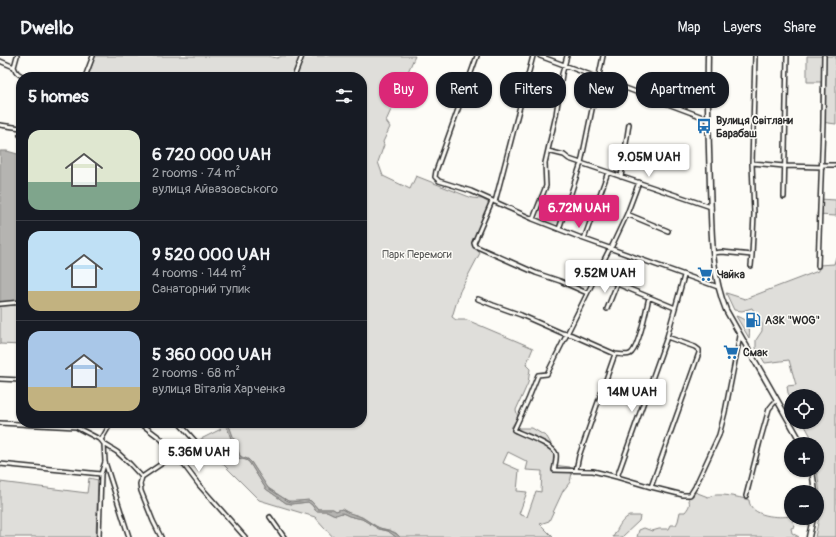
<!DOCTYPE html>
<meta charset="utf-8">
<style>
:root{--surface:#171b24;--page:#242831;--text:#f1f3f6;--muted:#9ea1a6;--line:#363941;--accent:#db2777}
body{margin:0;font-family:Pangolin,sans-serif;background:var(--page);color:var(--text);height:100vh;display:flex;flex-direction:column;font-size:15px;white-space:nowrap}
*{box-sizing:border-box;margin:0}
p{font-size:13px;color:var(--muted)}
.icon{flex:none;width:22px;height:22px;fill:none;stroke:currentColor;stroke-width:2;stroke-linecap:round;stroke-linejoin:round}
.map{position:relative;flex:1;overflow:hidden}
.panel{position:absolute;left:16px;top:16px;width:351px;height:356px;display:flex;flex-direction:column;background:var(--surface);border-radius:16px;box-shadow:0 1px 3px #0004}
.panel>*{flex:none}
.banner{position:absolute;left:379px;top:16px;width:380px;height:36px;display:flex;gap:8px}
.tools{position:absolute;left:784px;top:333px;display:grid;gap:8px}
.tools a{display:grid;place-items:center;width:40px;height:40px;border-radius:50%;background:var(--surface);box-shadow:0 1px 3px #0004;font-size:20px}
.price{position:absolute;translate:-50% -34px;padding:0 9px;border-radius:4px;background:#fff;color:#222;font-size:13px;line-height:26px;filter:drop-shadow(0 1px 2px #0008)}
.price::after{content:'';position:absolute;left:50%;top:24px;width:12px;height:9px;margin-left:-6px;background:inherit;clip-path:polygon(0 0,100% 0,50% 100%)}
.price.current{background:var(--accent);color:#fff}
ul{padding:0;list-style:none}
li{display:flex;align-items:center;gap:12px;height:100px;padding:0 12px}
li+li{border-top:1px solid var(--line)}
li span{display:grid;place-items:center;flex:none;width:112px;height:80px;border-radius:12px;color:#555}
li>.icon{margin-inline-start:auto}
span .icon{width:48px;height:48px;fill:#fffc;stroke-width:1}
li b{font-size:17px}
h2{display:flex;justify-content:space-between;align-items:center;height:48px;padding:0 12px;font-size:17px}
.tag{padding:0 14px;border-radius:16px;background:var(--surface);box-shadow:0 1px 3px #0004;font-size:14px;line-height:36px}
.tag.current{background:var(--accent);color:#fff}
header{display:flex;align-items:center;gap:24px;box-sizing:border-box;height:56px;padding:0 20px;background:var(--surface);border-bottom:1px solid var(--line)}
header strong{font-size:19px}
nav{display:flex;gap:22px;margin-inline-start:auto;font-size:14px}
.map>svg:first-child{display:block}
</style>
<header>
<strong>Dwello</strong>
<nav><a>Map</a><a>Layers</a><a>Share</a></nav>
</header>
<div class="map">
<svg width="836" height="481" viewBox="0 0 836 481">
<rect width="100%" height="100%" fill="#fdfcf7"/>
<filter id="ink" filterUnits="userSpaceOnUse"><feTurbulence type="fractalNoise" baseFrequency=".025" numOctaves="2"/><feDisplacementMap in="SourceGraphic" scale="8" xChannelSelector="R" yChannelSelector="G"/><feConvolveMatrix kernelMatrix="1 2 1 2 8 2 1 2 1" color-interpolation-filters="sRGB"/></filter>
<g filter="url(#ink)">
<path fill="#dfdeda" stroke="#858482" fill-rule="evenodd" d="M95 0H267L277 2 282 0H415L386 65 390 71 383 86 384 89 378 106 383 120 410 133 416 120 472 142 482 143 489 147 472 190 480 197 460 235 452 261 456 264H467L533 292 526 309 530 313 528 327 516 354 518 361 511 372H532L547 381 554 393 553 409 570 411 572 417 570 426 563 435 549 465 540 468 553 481H400L396 477 389 474 379 472 362 461 349 457 342 453 336 455 333 453H318L311 445H288L268 432 251 406 248 403 242 401 240 400 230 373 227 367H362V21H88ZM508 396 528 406 526 414 542 415 541 436 536 435 527 461 519 458 527 436 517 435 519 414 503 407Z
M807 0H836V68L821 66V26H807Z
M819 143 836 144V160L817 159Z
M836 201V481H815C818 467 821 453 820 439 819 428 817 418 817 407L821 404C820 398 817 394 817 388H815L803 366H817V340H791V342L788 337 787 330 796 329 789 304 765 307 756 292V284L762 275V268L752 252 742 255 734 254 726 237 745 243 818 215 819 209 834 208Z
M21 249V289L0 288V250Z
M736 260C748 264 751 270 749 282Z
M215 367H224L228 374 238 402 246 404 249 406 266 433 286 447 292 448 308 446 312 449 315 454 319 455H327L333 458 342 457 349 460 362 463 379 473 388 475 396 481H333L315 461 259 444 199 384 221 373Z
M89 422 98 424 96 481H0V426L87 437Z
M695 436 708 441C717 436 739 441 749 444 750 461 779 462 791 460L795 471 791 472 792 477 799 481H637L639 474 644 472 652 475 659 473H669L671 469H676L678 465 680 456H685C690 450 691 447 687 440H693Z
M629 460H640L639 465 623 480V481H613C618 473 620 465 629 460Z"/>
<path fill="#b5b4b1" stroke="#7e7d7b" d="M0 95H7L21 99V244L0 246Z
M224 367H227L230 372 240 400C243 403 247 402 251 406L268 432 280 440 288 445 291 446 308 444 311 445 318 453H333L336 455 342 453C348 458 356 458 363 462 368 465 374 470 380 472 389 475 392 474 400 481H396L388 475 379 473 362 463 349 460 345 458 342 457 336 459 333 458 327 455H316L312 449 308 446 292 448 286 447 266 433 249 406 246 404 238 402 228 374Z"/>
<g fill="none" stroke-linecap="round" stroke-linejoin="round">
<g stroke="#2b2b2b" stroke-width="6">
<path id="minor" d="M477 0 436 115 435 121 439 125 471 135 533 163 584 183 718 231
M540 0 708 63
M0 5 14 11C16 17 19 19 25 21
M14 11 17 0
M85 21 93 0
M294 21 302 0
M0 69 21 72
M20 79 21 78
M548 95 564 99 569 103 711 151
M752 107 784 110 822 111
M822 109H836
M621 121 629 68
M784 141 787 0
M492 145 474 187 475 190 536 217 560 225 587 237
M495 146 533 0
M627 158 668 175
M533 163 546 130 545 107 556 59 562 18 567 0
M559 173 581 107 603 0
M584 183 608 116
M713 197 722 196 752 199 754 158 752 107 755 0
M751 210 752 199
M818 210 823 67 824 0
M596 219 675 252
M684 220 667 281 617 421 651 431 683 439H690L695 431 719 379 725 356 740 280
M478 243 493 249 521 259 562 277 572 279 615 298
M0 248 21 246
M607 253 617 228
M0 323 21 324
M0 367 76 371 101 384 104 388 117 396 130 408 142 421
M140 367 160 382 178 401 199 429 245 481
M101 384 111 367
M104 388 105 406 129 481
M0 408 101 418
M576 414 579 400 615 298C619 298 626 300 630 298 638 294 647 251 649 241
M142 421 170 402 182 400 197 387 179 367
M142 421 140 428 141 435 153 465 161 481
M617 421 593 415 554 414C555 409 557 403 556 398 553 388 523 379 514 374L528 344 538 319 547 318 610 192 612 190 627 158 639 126
M651 431 699 297V294L695 291 667 281
M746 440 760 385 769 353 773 348 777 344
M270 461 284 481
M99 481 101 418 105 406"/>
</g>
<g stroke="#2b2b2b" stroke-width="7">
<path id="major" d="M708 0C707 44 709 87 710 131 712 173 710 215 726 254L802 388
M812 414 815 436
M809 481 813 462"/>
</g>
<use href="#minor" stroke="#fdfcf7" stroke-width="3"/>
<use href="#major" stroke="#fdfcf7" stroke-width="4"/>
</g>
</g>
<defs>
<g id="bus-bare" transform="scale(1.2)"><path d="M-5-6H5V4H4V6H2V4H-2V6H-4V4H-5ZM-3.5-4V0h7V-4ZM-3.5 1.2v1.5H-2V1.2ZM2 1.2v1.5H3.5V1.2Z" fill="#1f6fb2" stroke="#fdfcf7" stroke-width="2.5" paint-order="stroke"/></g>
<g id="supermarket-bare" transform="scale(1.2)"><path d="M-6-5.5h2.5l.6 2H6L4.5 2H-2.5L-4.4-4H-6ZM-1.5 3.2a1.3 1.3 0 1 0 .1 0ZM3 3.2a1.3 1.3 0 1 0 .1 0Z" fill="#1f6fb2" stroke="#fdfcf7" stroke-width="2.5" paint-order="stroke"/></g>
<g id="fuel-bare" transform="scale(1.2)"><path d="M-5.5-6h7V0h2V4h1.3V-2.5L3-4.5l.8-.8L6-3V5H2.5V1h-1V6h-7ZM-4.2-4.7v3.2H.2V-4.7Z" fill="#1f6fb2" stroke="#fdfcf7" stroke-width="2.5" paint-order="stroke"/></g>
</defs>
<g fill-rule="evenodd">
<use href="#bus-bare" x="704" y="70"/>
<use href="#supermarket-bare" x="705" y="218"/>
<use href="#fuel-bare" x="753" y="264"/>
<use href="#supermarket-bare" x="731" y="296"/>
</g>
<g text-anchor="middle" stroke-width="3" stroke-linejoin="round" paint-order="stroke">
<g font-size="11" font-weight="bold" fill="#2b2b2b" stroke="#fdfcf7" text-anchor="start">
<text x="716" y="68">Вулиця Світлани<tspan x="716" dy="13">Барабаш</tspan></text>
<text x="717" y="222">Чайка</text>
<text x="765" y="268">АЗК "WOG"</text>
<text x="743" y="300">Смак</text>
</g>
<g font-size="11" fill="#585857" stroke="#fdfcf7">
<text x="417" y="202">Парк Перемоги</text>
</g>
</g>
</svg>
<div class="tools">
<a><svg class="icon" aria-label="locate" viewBox="0 0 24 24"><circle cx="12" cy="12" r="6"/><path d="M12 2v4M12 18v4M2 12h4M18 12h4"/></svg></a>
<a>+</a>
<a>−</a>
</div>
<b class="price" style="left:649px;top:122px">9.05M UAH</b>
<b class="price current" style="left:579px;top:173px">6.72M UAH</b>
<b class="price" style="left:605px;top:238px">9.52M UAH</b>
<b class="price" style="left:632px;top:357px">14M UAH</b>
<b class="price" style="left:199px;top:417px">5.36M UAH</b>
<div class="banner">
<a class="tag current">Buy</a>
<a class="tag">Rent</a>
<a class="tag">Filters</a>
<a class="tag">New</a>
<a class="tag">Apartment</a>
</div>
<section class="panel">
<h2>5 homes<svg class="icon" aria-label="filters" viewBox="0 0 24 24"><path d="M4 7h16M4 17h16"/><circle cx="9" cy="7" r="2"/><circle cx="15" cy="17" r="2"/></svg></h2>
<ul>
<li><span style="background:linear-gradient(#dfe7d0 65%,#7fa58c 0)"><svg class="icon" aria-label="home" viewBox="0 0 24 24"><path d="M3 11l9-7 9 7M6 9v11h12V9"/></svg></span><div><b>6 720 000 UAH</b><p>2 rooms · 74 m²</p><p>вулиця Айвазовського</p></div></li>
<li><span style="background:linear-gradient(#bfe0f5 75%,#c2b280 0)"><svg class="icon" aria-label="home" viewBox="0 0 24 24"><path d="M3 11l9-7 9 7M6 9v11h12V9"/></svg></span><div><b>9 520 000 UAH</b><p>4 rooms · 144 m²</p><p>Санаторний тупик</p></div></li>
<li><span style="background:linear-gradient(#a9c7e8 70%,#c2b280 0)"><svg class="icon" aria-label="home" viewBox="0 0 24 24"><path d="M3 11l9-7 9 7M6 9v11h12V9"/></svg></span><div><b>5 360 000 UAH</b><p>2 rooms · 68 m²</p><p>вулиця Віталія Харченка</p></div></li>
</ul>
</section>
</div>
